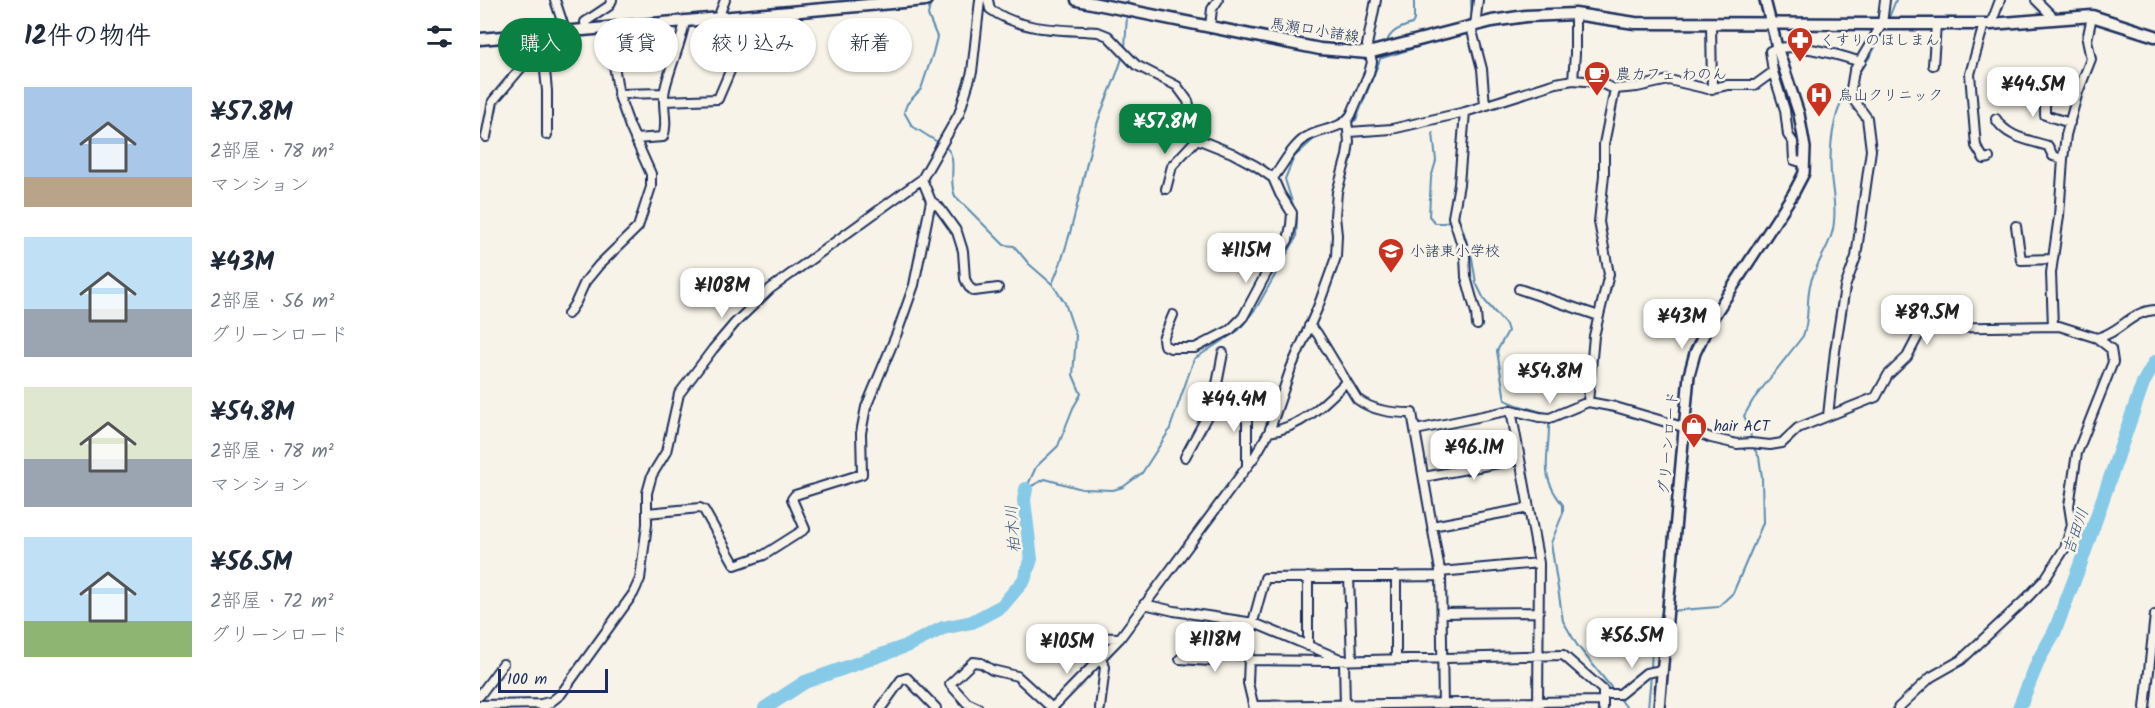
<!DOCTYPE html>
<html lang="ja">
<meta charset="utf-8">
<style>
:root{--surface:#fff;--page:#f6f6f7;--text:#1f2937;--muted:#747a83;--accent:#0b8043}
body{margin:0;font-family:Kalam,"Klee One",sans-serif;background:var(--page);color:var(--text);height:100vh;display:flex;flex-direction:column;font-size:22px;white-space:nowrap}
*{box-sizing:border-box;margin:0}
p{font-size:20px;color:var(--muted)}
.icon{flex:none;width:33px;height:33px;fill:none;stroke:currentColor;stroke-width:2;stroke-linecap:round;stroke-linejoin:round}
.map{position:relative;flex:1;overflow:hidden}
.panel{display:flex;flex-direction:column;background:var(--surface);width:480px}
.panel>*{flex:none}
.hud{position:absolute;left:18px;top:18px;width:570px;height:54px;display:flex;gap:12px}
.scale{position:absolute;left:18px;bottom:15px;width:110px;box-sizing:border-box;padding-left:6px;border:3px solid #1b2f5e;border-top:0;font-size:16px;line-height:21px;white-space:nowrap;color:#1b2f5e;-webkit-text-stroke:4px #f7f3e8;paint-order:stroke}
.price{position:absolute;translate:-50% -51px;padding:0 14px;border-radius:12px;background:#fff;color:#222;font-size:20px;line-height:39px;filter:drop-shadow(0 2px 3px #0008)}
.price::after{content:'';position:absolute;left:50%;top:36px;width:18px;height:14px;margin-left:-9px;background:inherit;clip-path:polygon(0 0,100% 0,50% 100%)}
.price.on{background:var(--accent);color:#fff}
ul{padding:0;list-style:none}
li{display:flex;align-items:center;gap:18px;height:150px;padding:0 24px}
li span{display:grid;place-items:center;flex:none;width:168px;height:120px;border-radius:0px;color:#555}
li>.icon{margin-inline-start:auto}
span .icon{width:72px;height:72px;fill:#fffc;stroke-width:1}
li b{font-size:26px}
h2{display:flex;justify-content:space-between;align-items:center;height:72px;padding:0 24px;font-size:26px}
.pill{padding:0 21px;border-radius:27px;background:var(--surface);box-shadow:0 2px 4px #0004;font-size:21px;line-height:54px}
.pill.on{background:var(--accent);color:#fff}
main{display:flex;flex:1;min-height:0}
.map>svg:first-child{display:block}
</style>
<main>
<section class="panel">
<h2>12件の物件<svg class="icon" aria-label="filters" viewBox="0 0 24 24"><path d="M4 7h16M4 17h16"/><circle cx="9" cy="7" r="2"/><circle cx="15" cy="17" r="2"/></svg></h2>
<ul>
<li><span style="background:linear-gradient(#a9c7e8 75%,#b9a48a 0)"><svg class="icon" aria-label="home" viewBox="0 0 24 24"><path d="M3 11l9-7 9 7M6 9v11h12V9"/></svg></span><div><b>¥57.8M</b><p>2部屋 · 78 m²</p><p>マンション</p></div></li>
<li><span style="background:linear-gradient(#bfe0f5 60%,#9aa5b1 0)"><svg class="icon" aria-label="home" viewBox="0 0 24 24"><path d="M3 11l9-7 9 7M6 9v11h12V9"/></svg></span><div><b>¥43M</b><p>2部屋 · 56 m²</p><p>グリーンロード</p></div></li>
<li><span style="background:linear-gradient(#dfe7d0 60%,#9aa5b1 0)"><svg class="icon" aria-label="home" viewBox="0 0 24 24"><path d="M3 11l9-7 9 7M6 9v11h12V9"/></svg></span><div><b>¥54.8M</b><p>2部屋 · 78 m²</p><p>マンション</p></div></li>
<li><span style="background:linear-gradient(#bfe0f5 70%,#8fb573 0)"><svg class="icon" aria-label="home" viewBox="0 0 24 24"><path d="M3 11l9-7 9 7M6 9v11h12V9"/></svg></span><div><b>¥56.5M</b><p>2部屋 · 72 m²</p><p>グリーンロード</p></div></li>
</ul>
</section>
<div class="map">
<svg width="1675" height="708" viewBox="0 0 1675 708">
<rect width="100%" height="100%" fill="#f7f3e8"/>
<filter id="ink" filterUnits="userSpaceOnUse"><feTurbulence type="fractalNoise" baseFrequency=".0167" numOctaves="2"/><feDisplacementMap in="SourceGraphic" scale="12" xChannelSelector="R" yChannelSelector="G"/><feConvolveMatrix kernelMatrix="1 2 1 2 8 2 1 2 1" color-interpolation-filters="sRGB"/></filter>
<g filter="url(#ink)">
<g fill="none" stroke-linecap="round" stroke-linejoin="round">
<path stroke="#5c8cb1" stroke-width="2" d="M451 0 448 15 457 37 453 53 441 89 427 104 424 112 432 126 459 143
M991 0 992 21
M647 6 648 0
M1408 20 1416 0
M906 44C910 31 919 28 932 24L934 20V0
M645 48 647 15
M902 58 977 35
M1376 77 1391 55 1405 28
M869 124 876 120 903 52
M953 133 956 161 951 178 949 216 955 223H964L978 215 992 258 996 283 1005 301 1026 325 1028 331 1017 351 1025 400 1037 405 1069 414V416
M464 146C480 157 467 178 475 196L524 245 534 246 549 264 572 284
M1069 421C1070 459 1057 473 1083 505V513L1071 543 1083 621 1097 645 1134 691
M1271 440 1270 428 1264 416 1273 400 1323 336C1330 319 1326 303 1330 285 1335 263 1353 244 1354 221 1356 205 1352 190 1351 174 1349 144 1353 116 1367 89
M546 489 565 479 602 489 633 490 643 487 662 473 689 431 714 359 759 330 777 307 816 238 817 218 805 179 814 157 834 139 864 127
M546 489 556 467 578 446 593 408 601 394 593 375 596 336 585 303 572 284C594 235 601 180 616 128 623 102 637 80 643 54
M1190 611 1238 607 1253 593 1283 523 1282 477 1279 457 1272 445
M1171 669 1172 645 1182 612H1184
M1137 695 1147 708
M1168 708 1171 675"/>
<path stroke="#87cae8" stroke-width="14" d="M285 708 325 682 429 645 463 628 492 622 522 606 544 580 551 559 544 500 546 489
M1539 708 1559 659 1574 633 1600 565 1663 383 1675 362"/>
<g stroke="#1b2f5e" stroke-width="12">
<path id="minor" d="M75 0 83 24 80 31
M508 0 510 9C542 32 581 29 618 32L628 36 656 65 697 86 708 101 717 139 752 153 776 166 793 178 800 194 812 213 811 225 808 240 786 274 763 317 750 330 715 348H690L684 345 683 339 693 315
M1556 0 1574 18
M238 18 245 0
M1231 24 1232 89
M1504 24 1490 74 1496 146 1504 159 1509 158
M1511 24 1520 0
M730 26 732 9 738 0
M995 26 998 0
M991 27 1002 69 1005 105
M106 29 105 22 129 6 132 0
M62 40 67 91V135
M1453 65 1456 25
M1293 72 1305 110 1308 135 1313 142 1314 160 1324 163
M1093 80 1095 54V14
M1565 80V115L1590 123
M138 94 184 93
M185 101 238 99 256 57 253 16
M985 112 979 184 973 217 985 255 986 277 996 313 997 325
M1516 119C1526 137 1549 140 1568 146L1573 156 1583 159
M869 132 912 129 985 112 1076 83 1093 80 1117 82 1135 89 1157 87 1189 80 1228 89 1248 85H1275L1293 72 1290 51C1311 40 1359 55 1381 62
M6 137 13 101 62 43
M155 139 183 137C189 122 181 105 185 89 190 66 201 45 205 21
M793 178C803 165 812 147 825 138 840 128 860 131 871 115L889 73 892 62 887 45 896 0
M442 179 451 201 459 207 477 232 483 251 485 279 489 287 494 291 518 288
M686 189 692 166 717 139
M1536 226 1541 260 1573 259
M1039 289 1119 316
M88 314 96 302 105 282 119 265 158 227 171 187V174L150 127 139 96 133 59 132 27
M829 326 837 333 877 399C893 411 912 413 932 413L961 576 963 708
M1573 326 1571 273 1579 216 1583 159 1586 135 1598 92 1611 59 1607 40 1612 16
M1617 338C1640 333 1651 311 1675 310
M1108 402 1114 336 1129 274 1119 222 1124 175V144L1135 89
M733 405C746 408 759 409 767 421V465
M1031 410 1059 563 1058 708
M1348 416 1355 351 1365 287 1376 257 1391 150 1387 118 1370 95 1374 71 1402 24 1405 0
M936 430 1031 410 1059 417 1070 418 1108 402 1135 407 1203 427 1231 438 1257 444 1271 443 1290 445 1302 443 1318 428 1396 397 1408 375 1427 357 1439 334 1444 328 1579 326 1617 338 1631 349 1633 362 1597 453 1589 506 1592 525 1585 548 1565 579 1545 600 1481 660 1451 677 1418 708
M789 432C822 427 844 404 866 382
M705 457 733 405 743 353
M944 477 1040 459
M167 513 220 508 224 510 255 565 284 555 325 529 312 499 315 495 382 474 381 433 386 407 417 333 434 285 451 201
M952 526 1049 508
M960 572 1059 563
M916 576V659
M828 577V646
M869 577 872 660
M664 604 694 611 774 623 860 659
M962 613 1059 612
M562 636 640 638
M700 659 731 661 736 654 769 655
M769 660 850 661 1083 655 1123 690V708
M864 660 865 707
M1123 694H1140L1166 673 1182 670
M0 695 23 664
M0 705 61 704 69 702
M774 706 1123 701
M63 708 81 694 153 594 160 579 167 524V493L172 475 186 452 199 394 233 349 255 323 290 289 442 179 479 114 492 72 500 0
M401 708 421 680 427 678 456 708
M498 708 487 703 470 684 493 662 501 663 512 670 537 676 572 708
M572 708 640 638 775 456 789 432 811 368 838 307 856 257 857 235 855 216 857 192 867 156 869 142 867 120
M620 708 625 667 621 659
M774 708 768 683 770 633 785 578 961 576
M1665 708 1675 615"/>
</g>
<g stroke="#1b2f5e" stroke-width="14">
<path id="tertiary" d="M1179 708 1209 375 1215 353 1230 322 1313 194 1324 173 1325 148 1319 114 1297 47 1285 0"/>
</g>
<g stroke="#1b2f5e" stroke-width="15">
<path id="secondary" d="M597 0 840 49 888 53 1012 21 1046 16 1095 14 1155 23 1402 24H1511L1612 16 1675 36
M0 39 446 0"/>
</g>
<use href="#minor" stroke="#f7f3e8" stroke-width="8"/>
<use href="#tertiary" stroke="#f7f3e8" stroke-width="9"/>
<use href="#secondary" stroke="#f7f3e8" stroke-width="10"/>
</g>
</g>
<defs>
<g id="pharmacy-pin" transform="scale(1.35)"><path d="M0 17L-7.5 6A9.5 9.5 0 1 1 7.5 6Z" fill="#c8321e" stroke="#f7f3e8"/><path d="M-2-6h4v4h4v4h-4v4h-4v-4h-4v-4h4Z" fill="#fff"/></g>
<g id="cafe-pin" transform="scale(1.35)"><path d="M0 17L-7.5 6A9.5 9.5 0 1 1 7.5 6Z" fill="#c8321e" stroke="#f7f3e8"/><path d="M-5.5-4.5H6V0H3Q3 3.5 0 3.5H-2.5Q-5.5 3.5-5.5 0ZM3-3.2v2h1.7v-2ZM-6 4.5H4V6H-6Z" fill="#fff"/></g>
<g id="hospital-pin" transform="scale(1.35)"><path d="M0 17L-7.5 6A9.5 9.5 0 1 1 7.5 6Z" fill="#c8321e" stroke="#f7f3e8"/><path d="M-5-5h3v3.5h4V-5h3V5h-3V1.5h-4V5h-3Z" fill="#fff"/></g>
<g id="school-pin" transform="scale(1.35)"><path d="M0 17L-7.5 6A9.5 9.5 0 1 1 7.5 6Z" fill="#c8321e" stroke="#f7f3e8"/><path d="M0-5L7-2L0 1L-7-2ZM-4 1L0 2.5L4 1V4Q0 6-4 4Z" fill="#fff"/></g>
<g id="shop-pin" transform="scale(1.35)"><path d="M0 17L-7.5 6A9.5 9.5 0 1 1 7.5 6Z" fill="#c8321e" stroke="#f7f3e8"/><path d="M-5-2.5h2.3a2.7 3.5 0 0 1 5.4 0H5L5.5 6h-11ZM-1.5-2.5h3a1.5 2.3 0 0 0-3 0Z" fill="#fff"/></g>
</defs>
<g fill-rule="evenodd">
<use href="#pharmacy-pin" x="1320" y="40"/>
<use href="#cafe-pin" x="1117" y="74"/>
<use href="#hospital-pin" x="1339" y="95"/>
<use href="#school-pin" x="911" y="251"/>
<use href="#shop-pin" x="1214" y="426"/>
</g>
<g text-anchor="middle" stroke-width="5" stroke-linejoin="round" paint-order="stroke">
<g font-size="15" fill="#1b2f5e" stroke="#f7f3e8">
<text transform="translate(835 30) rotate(9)" y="5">馬瀬口小諸線</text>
<text transform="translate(1188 443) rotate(-85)" y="5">グリーンロード</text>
</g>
<g font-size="15" fill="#1b2f5e" stroke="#f7f3e8" text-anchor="start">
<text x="1340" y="45">くすりのほしまん</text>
<text x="1136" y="79">農カフェ わのん</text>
<text x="1358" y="100">烏山クリニック</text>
<text x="930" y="256">小諸東小学校</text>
<text x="1234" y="431">hair ACT</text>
</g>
<g font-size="16" font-style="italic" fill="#365680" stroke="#f7f3e8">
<text transform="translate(532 529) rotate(-94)" y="6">柏木川</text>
<text transform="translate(1595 531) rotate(-71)" y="6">吉田川</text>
</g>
</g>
</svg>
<div class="scale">100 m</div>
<b class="price" style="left:1553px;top:118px">¥44.5M</b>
<b class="price on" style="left:685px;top:155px">¥57.8M</b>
<b class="price" style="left:766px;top:284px">¥115M</b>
<b class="price" style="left:242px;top:319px">¥108M</b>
<b class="price" style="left:1447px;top:346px">¥89.5M</b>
<b class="price" style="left:1202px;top:350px">¥43M</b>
<b class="price" style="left:1070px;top:405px">¥54.8M</b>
<b class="price" style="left:754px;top:433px">¥44.4M</b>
<b class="price" style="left:994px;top:481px">¥96.1M</b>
<b class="price" style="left:1152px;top:669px">¥56.5M</b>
<b class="price" style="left:735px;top:673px">¥118M</b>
<b class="price" style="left:587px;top:675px">¥105M</b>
<div class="hud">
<a class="pill on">購入</a>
<a class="pill">賃貸</a>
<a class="pill">絞り込み</a>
<a class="pill">新着</a>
</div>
</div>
</main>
